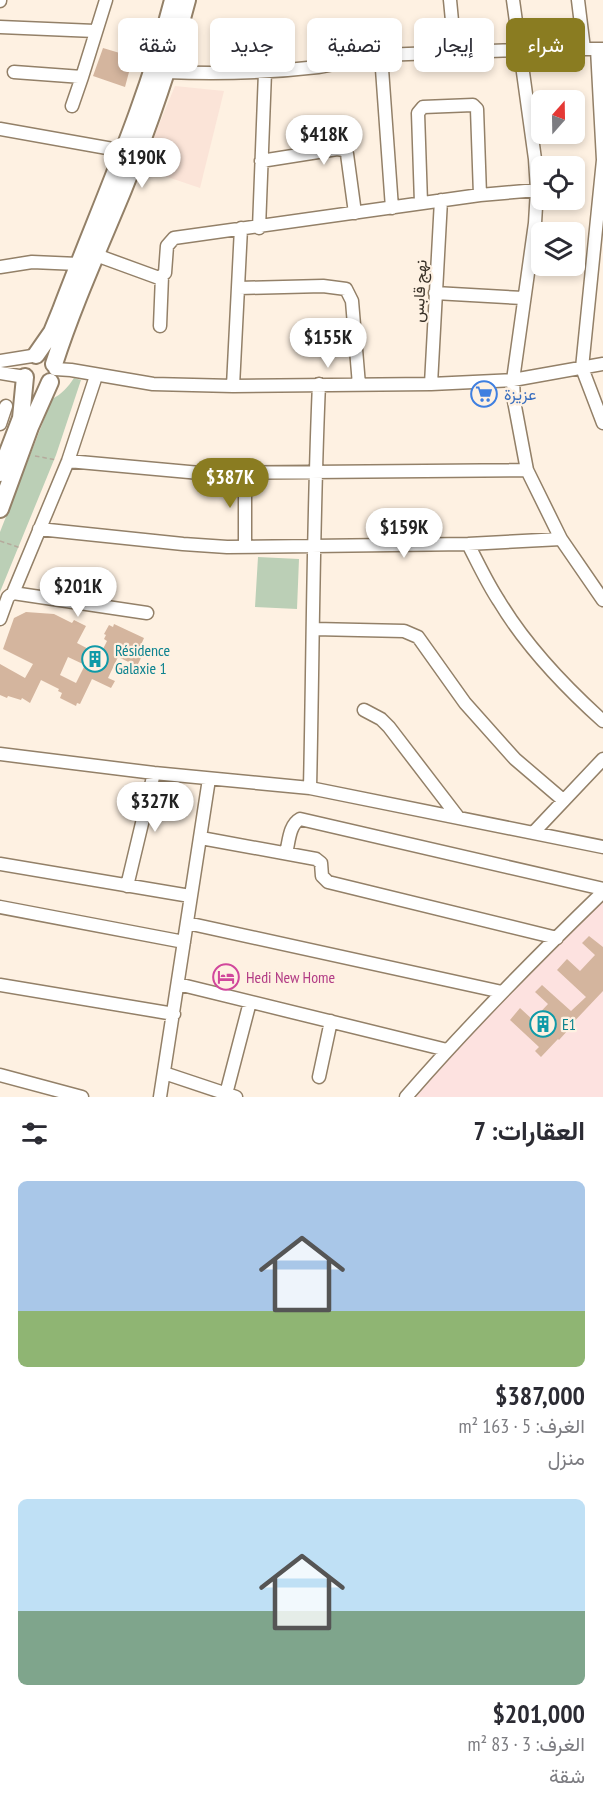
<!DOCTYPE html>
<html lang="ar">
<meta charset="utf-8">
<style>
:root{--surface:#fff;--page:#f7f7f7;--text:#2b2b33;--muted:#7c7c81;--accent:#8a7c21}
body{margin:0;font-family:"PT Sans Narrow",Vazirmatn,sans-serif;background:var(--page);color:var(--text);direction:rtl;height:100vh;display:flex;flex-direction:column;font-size:22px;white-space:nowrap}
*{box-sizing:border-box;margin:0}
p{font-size:20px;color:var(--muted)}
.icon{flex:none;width:33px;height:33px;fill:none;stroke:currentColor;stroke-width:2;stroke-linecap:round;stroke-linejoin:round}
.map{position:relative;height:1097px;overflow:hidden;direction:ltr}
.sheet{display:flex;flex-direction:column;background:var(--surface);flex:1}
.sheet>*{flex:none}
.hud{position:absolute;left:18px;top:18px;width:567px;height:54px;direction:rtl;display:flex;gap:12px}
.needle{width:39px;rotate:20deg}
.controls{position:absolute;left:531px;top:90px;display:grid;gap:12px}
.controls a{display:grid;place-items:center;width:54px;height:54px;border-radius:9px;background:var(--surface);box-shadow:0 3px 9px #0003;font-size:30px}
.price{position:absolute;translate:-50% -51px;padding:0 14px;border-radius:21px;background:#fff;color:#222;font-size:20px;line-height:39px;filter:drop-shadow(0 2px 3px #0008)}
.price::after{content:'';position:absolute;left:50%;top:36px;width:18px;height:14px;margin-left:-9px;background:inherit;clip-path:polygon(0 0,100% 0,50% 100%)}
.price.on{background:var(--accent);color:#fff}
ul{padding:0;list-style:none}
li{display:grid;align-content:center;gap:12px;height:318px;padding:0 18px}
li span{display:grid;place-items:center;height:186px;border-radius:9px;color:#555}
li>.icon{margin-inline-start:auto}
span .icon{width:108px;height:108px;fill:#fffc;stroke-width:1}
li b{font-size:26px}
h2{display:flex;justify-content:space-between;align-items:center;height:72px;padding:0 18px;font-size:26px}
.chip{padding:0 21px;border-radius:9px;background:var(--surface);box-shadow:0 3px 9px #0003;font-size:21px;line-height:54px}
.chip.on{background:var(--accent);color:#fff}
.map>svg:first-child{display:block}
</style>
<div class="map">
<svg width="603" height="1097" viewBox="0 0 603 1097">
<rect width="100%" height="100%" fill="#fef1e2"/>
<path fill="#fde2e0" d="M603 901V1097H416L464 1041Z"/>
<path fill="#fbe4d8" d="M175 86 224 91 200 188 141 168Z"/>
<path fill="#bbcfb6" d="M74 378 81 380 56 455 0 592V532L52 399C62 394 68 387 74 378Z
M258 557 299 559 297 609 255 607Z"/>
<path fill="#d4b59e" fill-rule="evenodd" d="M103 48 133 57 125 87 93 76Z
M26 612 54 614 72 623 74 620 86 626 77 643 100 655 107 641 104 639 106 635 104 634 109 625 113 627 114 624 144 638 137 654 142 656 137 666 118 657 108 678 115 681 111 688 92 679 80 704 77 703 76 706 60 698 62 693 58 691 59 689 41 680 30 703 22 698 21 700 8 696 7 698 0 695V664L25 678 33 664 3 649 14 618ZM68 657 85 665 76 683 60 675Z
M589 936 603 947V991L568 1028 569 1029 559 1040 558 1039 541 1057 535 1051 539 1047 510 1020 520 1008 533 1020 548 1004 535 992 542 985 571 1011 586 997 557 970 567 959 580 971 595 955 582 943Z"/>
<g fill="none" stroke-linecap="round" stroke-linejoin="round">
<g stroke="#938068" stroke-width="15">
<path id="street" d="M450 0 455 52
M513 0 535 159 537 190 535 223 513 380 514 401 527 470 561 539 603 600
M578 0 584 49
M0 1V0
M0 27 95 31
M597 49 603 160 582 368 603 423
M381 55 392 208
M14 72 82 77 106 0
M166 72C217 74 267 73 318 67 339 64 359 57 381 55L540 49H603
M72 106 82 77
M0 129 124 151
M261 161 337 149 344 150 347 154 355 213
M421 203 418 113 423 107 473 105 477 109 480 195
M259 228 265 72
M96 255 159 278 165 273 167 246 174 238 480 195 537 190
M0 267 32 262 78 264
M239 288 323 286 346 289 352 301 359 385
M435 293 523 298
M160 326 162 276
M0 361 32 356
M55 369 71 370 153 384 233 386 431 384 513 380 603 364
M0 373 25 377
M431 384 441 200
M233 386 241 228
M0 424 6 406
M68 461 200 473 527 470
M39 529 183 544 227 547 468 544 561 539
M468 544C478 563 487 583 499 601 526 646 564 686 603 721
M245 546V472
M13 593 147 613
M0 619 8 597 13 593 68 461 96 376
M314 629 404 631 418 637 465 703 515 759 563 800
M364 710 381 719 389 727 458 817
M0 754 154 773 310 788 603 847
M310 788C313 653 313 519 319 384
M534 832 603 759
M201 838 316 859 321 863 322 876 328 882 557 938
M286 853C289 842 289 825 300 819L603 889
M0 864 190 896
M127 886 154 773
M0 907 184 942
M187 923 502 992
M178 984 447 1050
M0 985 174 1014
M164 1073 236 1097
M0 1075 82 1097
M319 1077 331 1021
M226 1094 250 1002
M160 1097 209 779
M406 1097C468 1025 535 958 603 892"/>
</g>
<g stroke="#938068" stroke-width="20">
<path id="secondary" d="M36 355 52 332 61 310C100 207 146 107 173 0
M54 364C73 305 99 248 123 190 148 128 170 65 187 0
M0 473 21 418 25 377
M0 509 30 427 50 382"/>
</g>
<path stroke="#b5aa9c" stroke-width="1.5" stroke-dasharray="4.5 3" stroke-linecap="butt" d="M35 456 57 460
M0 541 21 548"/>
<use href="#street" stroke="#fff" stroke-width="12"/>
<use href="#secondary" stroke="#fff" stroke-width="16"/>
</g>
<defs>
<g id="supermarket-ring" transform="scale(1.35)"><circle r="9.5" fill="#fef1e2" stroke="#3f7fe0" stroke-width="1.5"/><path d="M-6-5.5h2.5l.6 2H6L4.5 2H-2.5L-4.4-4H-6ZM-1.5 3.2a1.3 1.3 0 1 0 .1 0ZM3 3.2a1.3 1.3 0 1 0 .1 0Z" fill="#3f7fe0"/></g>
<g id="building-ring" transform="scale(1.35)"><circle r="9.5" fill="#fef1e2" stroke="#0f9aa8" stroke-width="1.5"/><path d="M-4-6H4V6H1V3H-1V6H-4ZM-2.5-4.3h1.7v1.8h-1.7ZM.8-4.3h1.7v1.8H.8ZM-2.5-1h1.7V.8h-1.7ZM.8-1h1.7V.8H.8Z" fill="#0f9aa8"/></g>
<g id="hotel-ring" transform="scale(1.35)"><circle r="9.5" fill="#fef1e2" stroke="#d1479c" stroke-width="1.5"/><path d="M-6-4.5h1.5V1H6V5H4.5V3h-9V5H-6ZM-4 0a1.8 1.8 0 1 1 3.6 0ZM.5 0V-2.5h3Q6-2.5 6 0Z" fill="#d1479c"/></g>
</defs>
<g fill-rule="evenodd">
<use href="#supermarket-ring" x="484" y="394"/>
<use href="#building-ring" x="95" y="659"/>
<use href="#hotel-ring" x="226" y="977"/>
<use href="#building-ring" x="543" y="1024"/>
</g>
<g text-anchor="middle" stroke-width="4.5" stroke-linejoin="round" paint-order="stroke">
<g font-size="16" fill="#3b3329" stroke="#fef1e2">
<text transform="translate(419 291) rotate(-87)" y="6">نهج قابس</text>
</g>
<g font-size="16" fill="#366cbe" stroke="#fef1e2" text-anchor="start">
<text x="504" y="400">عزيزة</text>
</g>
<g font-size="16" fill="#0d838f" stroke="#fef1e2" text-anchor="start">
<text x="115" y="656">Résidence<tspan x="115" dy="18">Galaxie 1</tspan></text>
<text x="562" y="1030">E1</text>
</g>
<g font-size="16" fill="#b23c85" stroke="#fef1e2" text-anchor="start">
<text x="246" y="983">Hedi New Home</text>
</g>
</g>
</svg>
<div class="controls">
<a><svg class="needle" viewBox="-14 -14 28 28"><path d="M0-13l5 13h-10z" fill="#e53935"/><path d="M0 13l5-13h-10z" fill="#7c7c81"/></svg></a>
<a><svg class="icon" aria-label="locate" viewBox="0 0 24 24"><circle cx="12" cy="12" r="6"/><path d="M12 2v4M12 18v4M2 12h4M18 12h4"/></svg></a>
<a><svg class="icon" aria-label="layers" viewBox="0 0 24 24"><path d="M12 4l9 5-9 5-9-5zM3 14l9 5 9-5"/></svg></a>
</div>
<b class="price" style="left:324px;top:166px">$418K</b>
<b class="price" style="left:142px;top:189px">$190K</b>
<b class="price" style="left:328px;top:369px">$155K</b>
<b class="price on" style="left:230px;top:509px">$387K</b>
<b class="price" style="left:404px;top:559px">$159K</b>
<b class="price" style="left:78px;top:618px">$201K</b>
<b class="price" style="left:155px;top:833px">$327K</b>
<div class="hud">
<a class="chip on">شراء</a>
<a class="chip">إيجار</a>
<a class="chip">تصفية</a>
<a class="chip">جديد</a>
<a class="chip">شقة</a>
</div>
</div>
<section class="sheet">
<h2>العقارات: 7<svg class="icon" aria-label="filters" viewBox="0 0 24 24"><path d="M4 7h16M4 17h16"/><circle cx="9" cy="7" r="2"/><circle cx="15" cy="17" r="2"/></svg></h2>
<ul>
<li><span style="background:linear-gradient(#a9c7e8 70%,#8fb573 0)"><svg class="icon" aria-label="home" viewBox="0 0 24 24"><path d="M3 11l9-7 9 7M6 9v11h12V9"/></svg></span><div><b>$387,000</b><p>الغرف: 5 · 163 m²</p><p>منزل</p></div></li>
<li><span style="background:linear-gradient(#bfe0f5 60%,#7fa58c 0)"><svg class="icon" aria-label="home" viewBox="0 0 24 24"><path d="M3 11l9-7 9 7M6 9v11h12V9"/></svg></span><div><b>$201,000</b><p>الغرف: 3 · 83 m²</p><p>شقة</p></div></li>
</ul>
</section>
